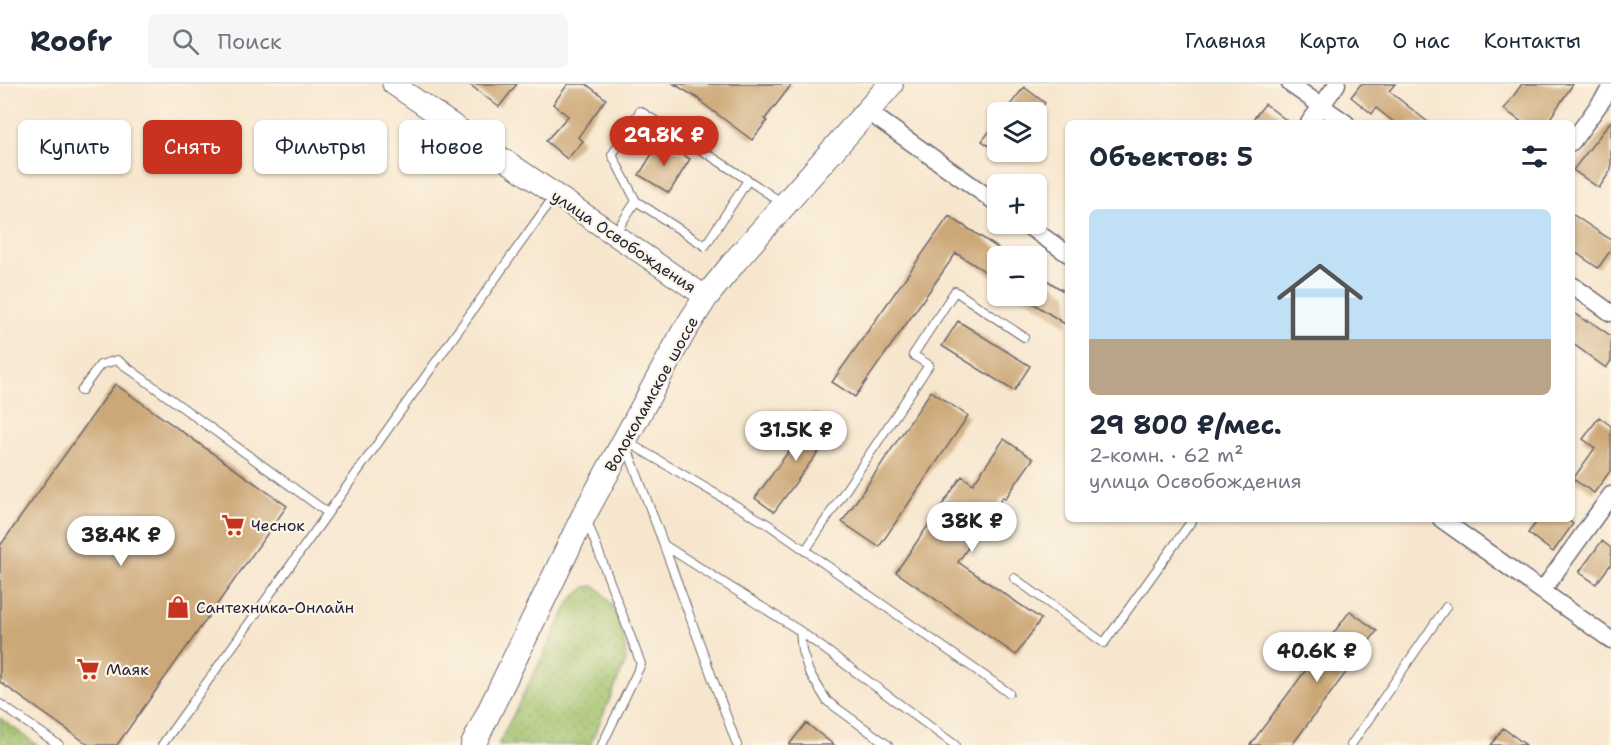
<!DOCTYPE html>
<html lang="ru">
<meta charset="utf-8">
<style>
:root{--surface:#fff;--page:#f6f6f7;--text:#1f2937;--muted:#747a83;--line:#e0e1e3;--accent:#c8321e}
body{margin:0;font-family:"Shantell Sans",sans-serif;background:var(--page);color:var(--text);height:100vh;display:flex;flex-direction:column;font-size:22px;white-space:nowrap}
*{box-sizing:border-box;margin:0}
p{font-size:20px;color:var(--muted)}
.icon{flex:none;width:33px;height:33px;fill:none;stroke:currentColor;stroke-width:2;stroke-linecap:round;stroke-linejoin:round}
.map{position:relative;flex:1;overflow:hidden}
.side{position:absolute;left:1065px;top:36px;width:510px;height:402px;display:flex;flex-direction:column;background:var(--surface);border-radius:9px;box-shadow:0 2px 4px #0004}
.side>*{flex:none}
.top-card{position:absolute;left:18px;top:36px;width:570px;height:54px;display:flex;gap:12px}
.tools{position:absolute;left:987px;top:18px;display:grid;gap:12px}
.tools a{display:grid;place-items:center;width:60px;height:60px;border-radius:9px;background:var(--surface);box-shadow:0 2px 4px #0004;font-size:30px}
.price{position:absolute;translate:-50% -51px;padding:0 14px;border-radius:21px;background:#fff;color:#222;font-size:20px;line-height:39px;filter:drop-shadow(0 2px 3px #0008)}
.price::after{content:'';position:absolute;left:50%;top:36px;width:18px;height:14px;margin-left:-9px;background:inherit;clip-path:polygon(0 0,100% 0,50% 100%)}
.price.on{background:var(--accent);color:#fff}
ul{padding:0;list-style:none}
li{display:grid;align-content:center;gap:12px;height:318px;padding:0 24px}
li span{display:grid;place-items:center;height:186px;border-radius:9px;color:#555}
li>.icon{margin-inline-start:auto}
span .icon{width:108px;height:108px;fill:#fffc;stroke-width:1}
li b{font-size:26px}
h2{display:flex;justify-content:space-between;align-items:center;height:72px;padding:0 24px;font-size:26px}
.tag{padding:0 21px;border-radius:9px;background:var(--surface);box-shadow:0 2px 4px #0004;font-size:21px;line-height:54px}
.tag.on{background:var(--accent);color:#fff}
header{display:flex;align-items:center;gap:36px;box-sizing:border-box;height:84px;padding:0 30px;background:var(--surface);border-bottom:2px solid var(--line)}
header strong{font-size:28px}
nav{display:flex;gap:33px;margin-inline-start:auto;font-size:21px}
.search{width:420px;height:54px;background:var(--page);display:flex;align-items:center;gap:15px;box-sizing:border-box;padding:0 21px;border-radius:9px;color:var(--muted);font-size:22px}
.map>svg:first-child{display:block}
</style>
<header>
<strong>Roofr</strong>
<div class="search"><svg class="icon" aria-label="search" viewBox="0 0 24 24"><circle cx="10" cy="10" r="6"/><path d="M15 15l6 6"/></svg>Поиск</div>
<nav><a>Главная</a><a>Карта</a><a>О нас</a><a>Контакты</a></nav>
</header>
<div class="map">
<svg width="1611" height="661" viewBox="0 0 1611 661">
<defs>
<pattern id="grass-dots" width="8" height="8" patternUnits="userSpaceOnUse" patternTransform="scale(1.5)"><rect width="8" height="8" fill="#9fbf67"/><path d="M2 2h.1M6 6h.1" fill="none" stroke="#819b56" stroke-width="1.8" stroke-linecap="round"/></pattern>
</defs>
<rect width="100%" height="100%" fill="#fcf5e5"/>
<filter id="ink" filterUnits="userSpaceOnUse"><feTurbulence type="fractalNoise" baseFrequency=".0167" numOctaves="2"/><feDisplacementMap in="SourceGraphic" scale="12" xChannelSelector="R" yChannelSelector="G"/><feConvolveMatrix kernelMatrix="1 2 1 2 8 2 1 2 1" color-interpolation-filters="sRGB"/></filter>
<filter id="wash" filterUnits="userSpaceOnUse"><feTurbulence type="fractalNoise" baseFrequency=".008" numOctaves="4" result="noise"/><feDisplacementMap in="SourceGraphic" scale="24" xChannelSelector="R" yChannelSelector="G"/><feGaussianBlur stdDeviation="1.35" result="paint"/><feColorMatrix in="noise" values="0 0 0 0 0 0 0 0 0 0 0 0 0 0 0 0 0 1.4 0 .05"/><feComposite in="paint" operator="in"/></filter>
<g filter="url(#wash)">
<rect width="100%" height="100%" fill="#f7e6ce"/>
<path fill="url(#grass-dots)" stroke="#607051" stroke-width="1.5" d="M594 502 601 507 615 526 624 551 626 577 590 661H498L571 516 586 503Z
M0 634 37 661H0Z"/>
<g id="blocks">
<path fill="#cca777" d="M469 0H517L499 23Z
M568 0H586L606 15 578 53 583 57 567 75 546 57 568 32 553 20Z
M674 0H792L765 35 767 37 752 56 701 18 702 17Z
M1361 0H1395L1389 7 1429 39H1395L1376 24 1372 30 1351 13Z
M1522 0H1573L1547 39H1523L1504 25Z
M1024 3 1045 19 1038 28H1020L1010 21Z
M1265 20 1290 39H1250Z
M998 36V68L982 57Z
M1611 37V86L1599 104 1573 86Z
M660 57 690 75 669 109 639 91Z
M1572 130 1611 156V166L1598 184 1572 166Z
M949 132 998 164V196L956 169 855 313 832 298Z
M1036 189 1068 210V242L1022 212H1036Z
M1572 227 1587 238 1588 236 1611 252V277L1606 284 1572 259Z
M958 237 1030 282 1014 307 942 262Z
M115 300 287 422 117 661H89L0 598V462Z
M931 307 968 332 879 463 842 438Z
M816 329 836 344 774 428 755 414Z
M1599 333 1611 342V386L1594 409 1573 395 1595 364 1583 355Z
M1004 355 1033 375 1005 415 1003 413 958 478 1041 535 1016 571 896 488 962 392 973 400Z
M1539 435H1567L1573 440 1553 468 1528 449Z
M1602 457 1611 464V480L1596 500 1579 488Z
M1350 527 1377 547 1292 661H1250Z
M806 639 834 661H789Z
M1503 644 1526 661H1491Z"/>
</g>
</g>
<g filter="url(#ink)">
<use href="#blocks" fill-opacity="0" stroke="#6d676e" stroke-width="1.5"/>
<g fill="none" stroke-linecap="round" stroke-linejoin="round">
<g stroke="#6d676e" stroke-width="10">
<path id="service" d="M636 117 612 71 640 27 748 96
M615 149 636 117 705 162 748 96 784 120
M81 307 100 281 117 276 328 429 162 661
M328 429 555 111
M587 437 641 580 602 661
M664 462 737 661
M805 467 929 281 913 271 955 207 1024 253
M1014 494 1104 559 1193 435
M800 547 802 567 809 588 827 617 888 661
M0 620 59 661
M955 661 800 547 664 461 624 356 769 441 1009 609
M1351 661 1446 523"/>
</g>
<g stroke="#6d676e" stroke-width="19">
<path id="minor" d="M1290 0 1346 39
M867 27 998 120
M1309 39 1337 0
M1572 58 1611 4
M1025 140 1068 170
M1572 201 1611 229
M1441 435 1611 556
M1542 507 1611 411"/>
</g>
<g stroke="#6d676e" stroke-width="23">
<path id="tertiary" d="M393 0 706 213"/>
</g>
<g stroke="#6d676e" stroke-width="26">
<path id="secondary" d="M473 661 584 431 683 249 706 213 736 176 891 0"/>
</g>
<use href="#service" stroke="#fff" stroke-width="8"/>
<use href="#minor" stroke="#fff" stroke-width="16"/>
<use href="#tertiary" stroke="#fff" stroke-width="21"/>
<use href="#secondary" stroke="#fff" stroke-width="24"/>
</g>
</g>
<defs>
<g id="supermarket-bare" transform="scale(1.8)"><path d="M-6-5.5h2.5l.6 2H6L4.5 2H-2.5L-4.4-4H-6ZM-1.5 3.2a1.3 1.3 0 1 0 .1 0ZM3 3.2a1.3 1.3 0 1 0 .1 0Z" fill="#c8321e" stroke="#fcf5e5" stroke-width="2.5" paint-order="stroke"/></g>
<g id="shop-bare" transform="scale(1.8)"><path d="M-5-2.5h2.3a2.7 3.5 0 0 1 5.4 0H5L5.5 6h-11ZM-1.5-2.5h3a1.5 2.3 0 0 0-3 0Z" fill="#c8321e" stroke="#fcf5e5" stroke-width="2.5" paint-order="stroke"/></g>
</defs>
<g fill-rule="evenodd">
<use href="#supermarket-bare" x="233" y="441"/>
<use href="#shop-bare" x="178" y="523"/>
<use href="#supermarket-bare" x="88" y="585"/>
</g>
<g text-anchor="middle" stroke-width="4.5" stroke-linejoin="round" paint-order="stroke">
<g font-size="16" fill="#22223b" stroke="#fcf5e5">
<text transform="translate(624 157) rotate(34)" y="6">улица Освобождения</text>
<text transform="translate(651 310) rotate(-61)" y="6">Волоколамское шоссе</text>
</g>
<g font-size="16" fill="#22223b" stroke="#fcf5e5" text-anchor="start">
<text x="251" y="447">Чеснок</text>
<text x="196" y="529">Сантехника-Онлайн</text>
<text x="106" y="591">Маяк</text>
</g>
</g>
</svg>
<div class="tools">
<a><svg class="icon" aria-label="layers" viewBox="0 0 24 24"><path d="M12 4l9 5-9 5-9-5zM3 14l9 5 9-5"/></svg></a>
<a>+</a>
<a>−</a>
</div>
<b class="price on" style="left:664px;top:83px">29.8K ₽</b>
<b class="price" style="left:796px;top:378px">31.5K ₽</b>
<b class="price" style="left:972px;top:469px">38K ₽</b>
<b class="price" style="left:121px;top:483px">38.4K ₽</b>
<b class="price" style="left:1317px;top:599px">40.6K ₽</b>
<div class="top-card">
<a class="tag">Купить</a>
<a class="tag on">Снять</a>
<a class="tag">Фильтры</a>
<a class="tag">Новое</a>
</div>
<section class="side">
<h2>Объектов: 5<svg class="icon" aria-label="filters" viewBox="0 0 24 24"><path d="M4 7h16M4 17h16"/><circle cx="9" cy="7" r="2"/><circle cx="15" cy="17" r="2"/></svg></h2>
<ul>
<li><span style="background:linear-gradient(#bfe0f5 70%,#b9a48a 0)"><svg class="icon" aria-label="home" viewBox="0 0 24 24"><path d="M3 11l9-7 9 7M6 9v11h12V9"/></svg></span><div><b>29 800 ₽/мес.</b><p>2-комн. · 62 m²</p><p>улица Освобождения</p></div></li>
</ul>
</section>
</div>
